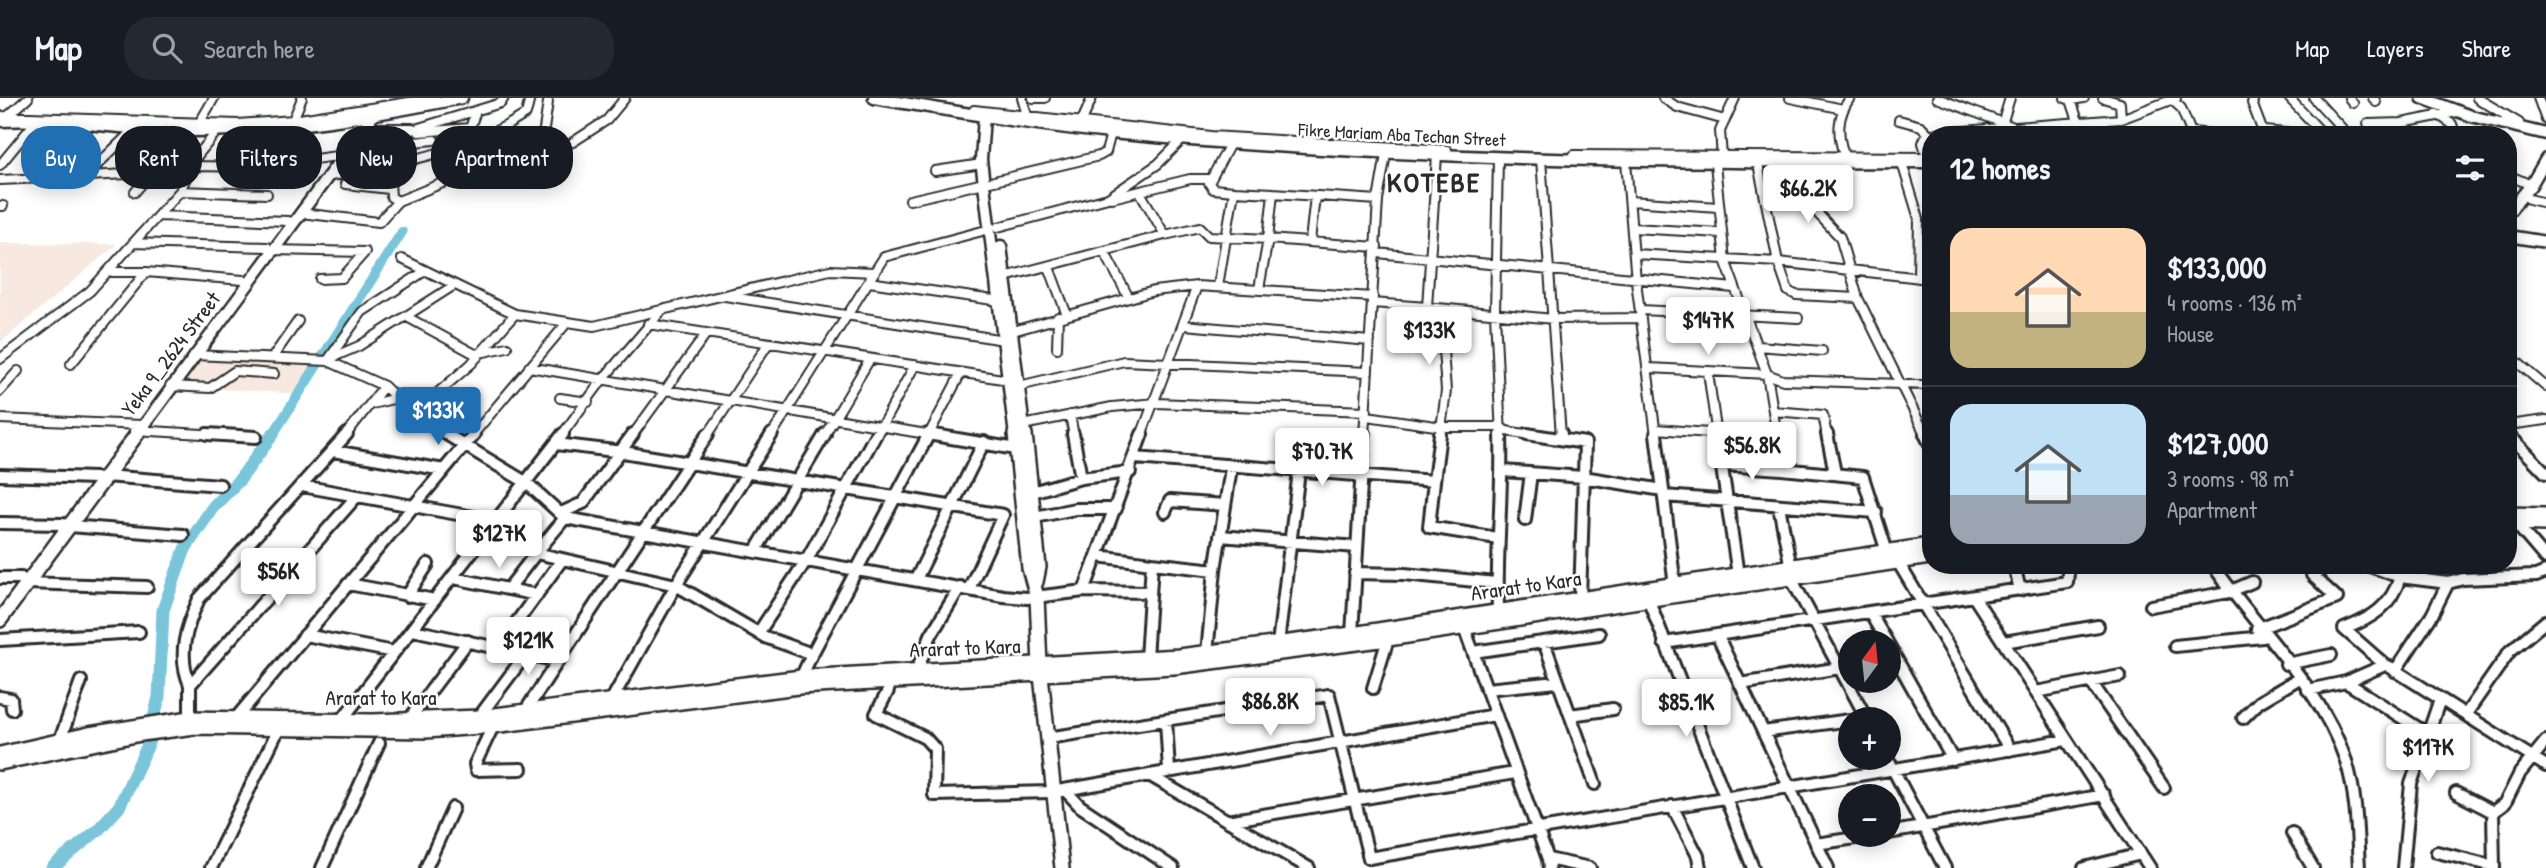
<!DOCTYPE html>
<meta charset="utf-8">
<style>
:root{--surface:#171b24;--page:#242831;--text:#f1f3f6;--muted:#9ea1a6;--line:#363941;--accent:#1f6fb2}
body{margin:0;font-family:"Patrick Hand",sans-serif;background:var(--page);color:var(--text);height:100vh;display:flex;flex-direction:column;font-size:26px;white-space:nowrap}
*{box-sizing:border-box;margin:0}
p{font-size:23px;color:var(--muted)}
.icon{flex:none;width:38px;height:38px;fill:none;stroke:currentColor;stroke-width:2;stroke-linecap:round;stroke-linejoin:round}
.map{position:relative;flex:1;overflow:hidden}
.drawer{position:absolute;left:1922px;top:28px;width:595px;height:448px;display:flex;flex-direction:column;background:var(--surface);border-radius:28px;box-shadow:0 4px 18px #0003}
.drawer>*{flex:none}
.top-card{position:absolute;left:21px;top:28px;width:665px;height:63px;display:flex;gap:14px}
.needle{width:46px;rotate:15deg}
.controls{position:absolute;left:1838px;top:532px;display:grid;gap:14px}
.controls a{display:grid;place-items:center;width:63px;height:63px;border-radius:50%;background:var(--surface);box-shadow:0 4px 18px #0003;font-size:35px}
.price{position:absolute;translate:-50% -60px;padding:0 16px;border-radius:7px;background:#fff;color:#222;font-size:23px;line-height:46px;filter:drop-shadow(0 2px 4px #0008)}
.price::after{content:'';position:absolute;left:50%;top:42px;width:21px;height:16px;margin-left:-10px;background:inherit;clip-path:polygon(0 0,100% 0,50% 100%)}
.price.current{background:var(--accent);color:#fff}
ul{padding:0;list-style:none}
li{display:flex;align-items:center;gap:21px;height:175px;padding:0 28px}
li+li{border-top:2px solid var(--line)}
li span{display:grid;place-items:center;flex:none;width:196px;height:140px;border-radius:21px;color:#555}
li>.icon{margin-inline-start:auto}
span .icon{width:84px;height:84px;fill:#fffc;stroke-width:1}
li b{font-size:30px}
h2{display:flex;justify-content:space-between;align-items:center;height:84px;padding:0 28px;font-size:30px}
.chip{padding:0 24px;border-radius:28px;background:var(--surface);box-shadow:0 4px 18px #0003;font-size:24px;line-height:63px}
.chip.current{background:var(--accent);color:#fff}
header{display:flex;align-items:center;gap:42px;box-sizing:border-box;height:98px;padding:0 35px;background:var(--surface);border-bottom:2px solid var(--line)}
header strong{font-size:33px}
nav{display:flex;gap:38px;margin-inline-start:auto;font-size:24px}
.search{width:490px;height:63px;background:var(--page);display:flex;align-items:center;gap:18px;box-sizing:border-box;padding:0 24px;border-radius:28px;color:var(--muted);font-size:26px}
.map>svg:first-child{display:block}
</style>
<header>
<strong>Map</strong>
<div class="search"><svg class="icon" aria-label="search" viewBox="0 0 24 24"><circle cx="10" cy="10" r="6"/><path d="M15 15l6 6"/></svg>Search here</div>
<nav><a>Map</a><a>Layers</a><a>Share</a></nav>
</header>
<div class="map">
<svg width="2546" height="770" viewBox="0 0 2546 770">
<rect width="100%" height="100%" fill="#fff"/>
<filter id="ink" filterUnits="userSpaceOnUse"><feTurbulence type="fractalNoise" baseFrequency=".0143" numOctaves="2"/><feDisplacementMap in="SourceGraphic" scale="14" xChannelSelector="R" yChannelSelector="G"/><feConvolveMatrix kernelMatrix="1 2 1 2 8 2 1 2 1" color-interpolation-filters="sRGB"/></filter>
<g filter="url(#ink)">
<path fill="#f7e9e0" d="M0 145 117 146 0 245Z
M194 257 322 262 301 296 170 288Z"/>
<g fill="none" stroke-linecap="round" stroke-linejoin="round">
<path stroke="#7ac5d9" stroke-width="10" d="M272 338 402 134"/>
<path stroke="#7ac5d9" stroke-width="13" d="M52 770 98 732 119 709 147 649 159 599 163 512 185 451 213 409 241 380 273 336"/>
<g stroke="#2b2b2b" stroke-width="12">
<path id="minor-far1" d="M1022 0 1027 17
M1033 0H1045
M1663 0 1677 9 1725 22
M1790 0 1843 11
M1937 0 2035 37
M2065 0 2071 2 2079 26
M2103 0 2120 5 2121 21
M2254 0 2252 5 2263 34
M2289 0 2324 37
M2314 0 2348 37
M2349 0 2353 5
M2373 0 2376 4
M2477 0 2519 25
M2538 0 2546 22
M2071 2 2084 0
M2172 2 2181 10 2192 37
M974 12 1211 38 1447 52
M2437 16 2452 26 2456 37
M9 17 28 0
M0 18 238 26 293 22 435 0
M293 22 302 0
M1899 22 1921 28 1930 37
M1082 23 1092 0
M2003 23 2010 0
M200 24 214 0
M2368 26 2402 25 2457 14
M361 30H412
M419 34 470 30 476 13
M2192 34 2222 37
M2264 37 2265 33 2305 37
M353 42 399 36 501 5 504 0
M573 44 607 22 625 0
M347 51 434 42
M1437 57 1427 209 1554 221 1641 220
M1574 57 1930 59
M1927 58 1923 45 1925 40 1936 35 2121 21 2176 0
M1722 59 1720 33 1735 0
M1840 59 1844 57C1837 36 1837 18 1850 0
M1498 60 1495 215 1501 338
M1541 61 1561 338
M1626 63 1636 183 1656 338
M1902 65 1919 121 1918 180
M1715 66 1725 162 1767 276 1783 282 1930 287
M1758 66 1778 164 1788 193 1796 197 1858 200
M1804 66 1819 117 1840 139 1858 200 1926 338
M0 67 37 22
M192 68 256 69 337 58
M935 73 982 66
M87 77 136 29
M2508 77 2531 87
M326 79C394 67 468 54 526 16L530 0
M46 80 64 44 78 25
M0 82 151 75 191 33
M990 84 1099 58 1106 54 1111 35
M345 86 389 91
M180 93 267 96
M135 94 151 75 190 73
M1273 95 1378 102
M1112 100 1190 81H1210
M2529 101 2546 105
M910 102 984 85
M398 103 542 45 548 4
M1630 103 1718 109
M0 108H3
M300 115 379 124 398 103 391 99 389 67
M158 118 288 123
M998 129 1108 100 1158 66 1182 42
M1632 130 1721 135
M1165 137 1200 129 1209 138 1268 141 1273 95 1234 93
M1310 143 1315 98
M133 145 267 149
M272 152 365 154 342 180 320 181
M1104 153 1129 200
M1377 155 1734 190
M1634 156 1778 164 1930 181
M402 161 515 216 594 228 830 172 874 174
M1049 169 1067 217
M146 174 243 182
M1005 179 1165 137 1140 94
M869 184 1000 203
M1218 188 1234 93 1213 91 1209 85 1231 44
M1259 191 1268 141 1377 149
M725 198 1004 242
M1372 205 1427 209
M1440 211 1446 293 1440 338
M1641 212 1798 220
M407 219 475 256 507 249
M648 226 1009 282
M1184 227 1370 243
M1013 233 1154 193 1197 188
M1757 248 1822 253
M1057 250 1058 219
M2508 256 2546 289
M194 257 328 263 384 288 413 316 449 338
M272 260 298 223
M331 260 359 248 453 188
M0 261 90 193 180 93 194 62 218 32
M328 262 362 214 425 173
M71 266 146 174H107
M529 269 938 338
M1649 270 1767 276 1777 338
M1708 274 1717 338
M170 288 210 290 235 273 274 276
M1019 288 1124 263 1368 274
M0 293 18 273
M560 300 588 304
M372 306 397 300
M1773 313 1823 317 1827 338
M413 316 471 266 515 216
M1070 317 1074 338
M1367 318 1442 329H1501L1506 333 1538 338
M0 321 142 327
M1023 327 1112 309 1156 305 1367 313
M2508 327 2546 322
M1656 331 1749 338
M134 332 237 338
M2508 336 2510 338
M345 338 384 288
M472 338 566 226
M561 338 603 281 663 211
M632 338 706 236
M707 338 768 246
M771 338 884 159 990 131
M824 338 870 261
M876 338 915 267
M928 338 961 275
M1141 338 1197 188 1373 199
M1364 338 1378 102 1386 56"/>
</g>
<g stroke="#2b2b2b" stroke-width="16">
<path id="minor" d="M207 336 256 339
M446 336 527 385 565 420 1003 498 1027 500 1084 493 1148 494
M928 336 1016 351
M1527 336 1585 345 1580 501
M1561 336V339
M1656 336 1675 488
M1717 336 1738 477
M1725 336 1777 340
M1776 336 1782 371 1863 379 1887 454
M1827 336 1835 375
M1925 336 1930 346
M2508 336 2546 375
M556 346 623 354 1003 417 969 491
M333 353 444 372
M1135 360 1434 383 1440 336
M1723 367 1782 371
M1503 373 1583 379 1663 392
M0 377 96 380
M105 378 220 387
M1081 380 1130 374
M1434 383 1429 429 1497 440
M302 388 496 423
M1032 394 1081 380 1073 336
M1664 398 1876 414
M1779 408 1791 470
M1165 414 1170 403 1225 407
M561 415 583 405 633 336
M1035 419 1075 411H1116
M565 420 536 455 676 487 765 539 812 556 799 584
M1525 422 1531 375
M0 425 63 426
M2516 426 2546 461
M70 428 183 437
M1220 438 1357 449
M756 452 825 336
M1098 458 1152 465
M1898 464 2010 652
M2014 467 2020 492
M2213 467C2256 531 2321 588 2346 663 2357 697 2357 735 2359 770
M2367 467 2400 479 2448 485
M1355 475 1404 476 1496 485
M0 480H21
M454 480 537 497
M1791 480 1867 621
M916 481 984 344
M26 485 147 489
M348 486 435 502
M509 490 536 455
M1084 493 1142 336
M1646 495 1753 770
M407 498 428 466
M1974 499 2150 770
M2151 508 2229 494 2252 484
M1498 512C1496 453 1503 395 1501 336
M1870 515 1887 544
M1464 529 1548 761
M2257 531 2337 500 2312 477 2327 467
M413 532 558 563 708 336
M759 534 807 461 876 336
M1352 536 1364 336
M305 537 394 554
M1717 537 1828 770
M0 542 139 534
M1544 544 1595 686
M2004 544 2098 528
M1664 545 2067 484 2069 467
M1278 546 1299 373
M1888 546 1953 662
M2175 548 2263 539
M498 550 561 463
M1473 554 1599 536
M1207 555 1215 472 1231 370
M812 556 929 336
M1146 561 1152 465 1215 472
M2286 566 2331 557
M2390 569 2546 668
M917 572 931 537 960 489
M2395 573 2432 517 2448 485 2463 481 2536 478 2546 474
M2091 584 2164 690
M2346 584 2429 637
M1740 586 1840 570
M190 587C177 557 186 529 199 501L347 336
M1373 590 1388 541
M1486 591 1558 584
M2308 592 2346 584 2385 567 2344 531C2372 520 2391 509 2400 479
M888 593 876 616 925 640 935 651 934 697 1052 694 1495 617
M2036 594 2120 578
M0 599 11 601 12 611
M611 603 676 487 772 336
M524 615 558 563
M2466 616 2510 553 2546 523
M1570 617 1613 611
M237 619 474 336
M479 619 526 556
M190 620V587L357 398
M2243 620 2259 604 2298 581
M1166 622 1169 673
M341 623 563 336
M408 623 468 543
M493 628 475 666 476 672 521 671
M1763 634 1850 622
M1047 640 1329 597 1369 760 2066 642
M60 642 81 583
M1887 660 1945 770
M1149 677 1309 770
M1065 692 1080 708 1173 770
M2456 695 2493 714 2494 770
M1672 708 1698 758 1700 770
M2493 714 2505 705 2520 675 2546 643
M1227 723 1515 675
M1888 735 2104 697
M2292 735 2313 770
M1816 746 1875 737
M2437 754 2494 768
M211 770 281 626
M322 770 379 645
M426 770 453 710
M1549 770 1548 761 1590 770
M2084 770 2141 756
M2403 770 2411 686 2440 601"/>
</g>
<g stroke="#2b2b2b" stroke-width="15">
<path id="major-far1" d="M874 0C953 13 1031 27 1111 35 1383 61 1656 66 1930 64
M2422 0 2471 18 2546 36
M984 18 981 62 1015 338
M0 23C64 20 128 33 192 33 283 33 373 18 462 0
M2508 115 2531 87 2546 61
M2508 138 2546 144
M1001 148 1025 338
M136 338 375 15"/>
</g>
<g stroke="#2b2b2b" stroke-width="18">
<path id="major" d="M1015 336 1029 470 1037 499 1040 568 1062 770
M1025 336 1039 469 1036 484
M2508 416 2546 417
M2508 425 2546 426
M0 522 137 336
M0 656 89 636 190 620 373 623 479 619 801 579 1179 558 1352 536 1930 447
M0 665 141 636 195 629 426 633 493 628 798 589 1174 569 1388 541 1930 459"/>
</g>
<use href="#minor-far1" stroke="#fff" stroke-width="8"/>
<use href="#minor" stroke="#fff" stroke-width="10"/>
<use href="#major-far1" stroke="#fff" stroke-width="10"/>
<use href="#major" stroke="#fff" stroke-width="13"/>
</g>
</g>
<g text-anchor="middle" stroke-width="5" stroke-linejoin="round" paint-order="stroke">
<g font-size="18" fill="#2b2b2b" stroke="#fff">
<text transform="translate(1402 37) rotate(3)" y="6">Fikre Mariam Aba Techan Street</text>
</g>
<g font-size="21" fill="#2b2b2b" stroke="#fff">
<text transform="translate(171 256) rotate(-53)" y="7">Yeka 9_2624 Street</text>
<text transform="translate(1526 488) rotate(-8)" y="7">Ararat to Kara</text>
<text transform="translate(965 550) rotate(-2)" y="7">Ararat to Kara</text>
<text x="381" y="607">Ararat to Kara</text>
</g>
<g font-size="28" font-weight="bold" letter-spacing="2" fill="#2b2b2b" stroke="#fff">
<text x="1434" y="94">KOTEBE</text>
</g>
</g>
</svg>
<div class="controls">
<a><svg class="needle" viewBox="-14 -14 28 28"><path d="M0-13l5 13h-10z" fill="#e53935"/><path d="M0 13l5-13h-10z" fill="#9ea1a6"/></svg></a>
<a>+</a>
<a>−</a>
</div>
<b class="price" style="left:1808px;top:127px">$66.2K</b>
<b class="price" style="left:1708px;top:259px">$147K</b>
<b class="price" style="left:1429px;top:269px">$133K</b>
<b class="price current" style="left:438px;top:349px">$133K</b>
<b class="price" style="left:1752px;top:384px">$56.8K</b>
<b class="price" style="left:1322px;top:390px">$70.7K</b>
<b class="price" style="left:499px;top:472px">$127K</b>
<b class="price" style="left:278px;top:510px">$56K</b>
<b class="price" style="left:528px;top:579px">$121K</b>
<b class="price" style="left:1270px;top:640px">$86.8K</b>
<b class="price" style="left:1686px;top:641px">$85.1K</b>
<b class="price" style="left:2428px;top:686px">$117K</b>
<div class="top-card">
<a class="chip current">Buy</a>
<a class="chip">Rent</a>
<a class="chip">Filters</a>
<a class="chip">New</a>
<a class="chip">Apartment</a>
</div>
<section class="drawer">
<h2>12 homes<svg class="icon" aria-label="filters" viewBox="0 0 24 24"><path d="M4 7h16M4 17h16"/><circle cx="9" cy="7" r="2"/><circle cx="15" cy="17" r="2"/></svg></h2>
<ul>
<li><span style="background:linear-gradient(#ffd9b3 60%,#c2b280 0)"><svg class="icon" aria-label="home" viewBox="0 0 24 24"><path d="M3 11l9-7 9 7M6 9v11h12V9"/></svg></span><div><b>$133,000</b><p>4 rooms · 136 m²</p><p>House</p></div></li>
<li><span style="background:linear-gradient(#bfe0f5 65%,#9aa5b1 0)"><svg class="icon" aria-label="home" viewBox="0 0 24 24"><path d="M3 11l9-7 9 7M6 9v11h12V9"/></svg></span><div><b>$127,000</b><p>3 rooms · 98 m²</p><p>Apartment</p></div></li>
</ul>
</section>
</div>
